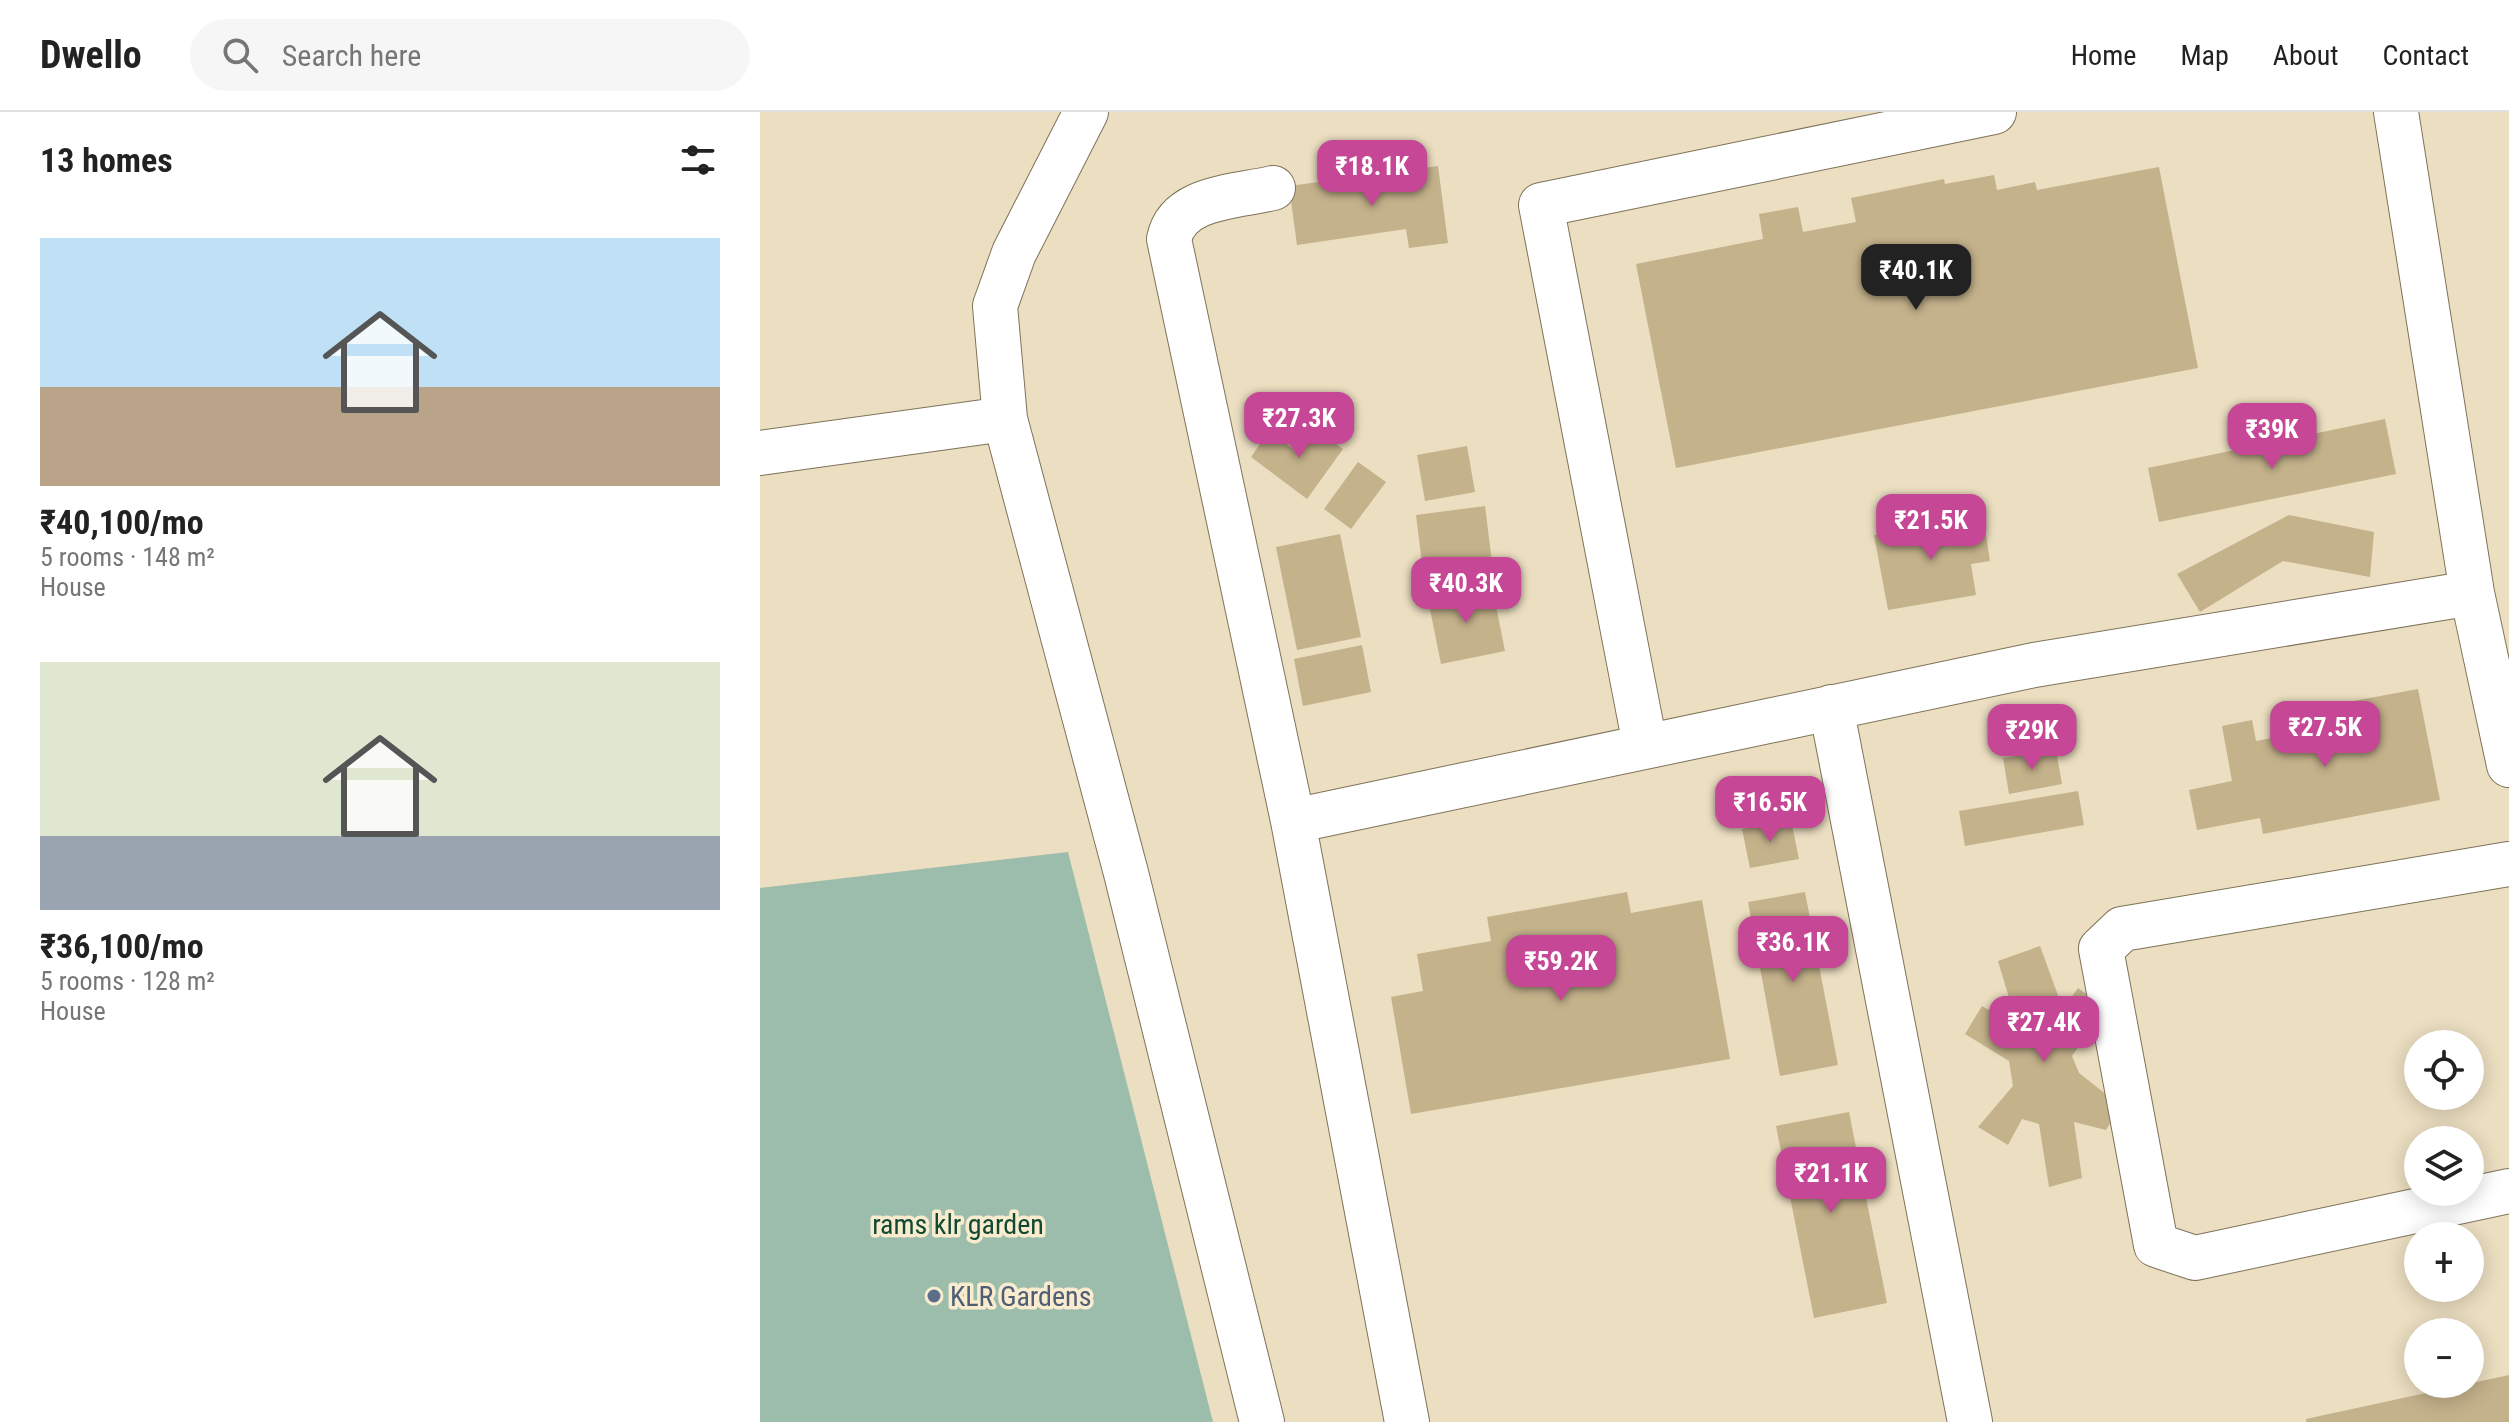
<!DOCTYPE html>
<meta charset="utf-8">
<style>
:root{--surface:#fff;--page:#f6f6f6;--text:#222;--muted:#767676;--line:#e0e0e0;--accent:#c54796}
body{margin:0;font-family:"Roboto Condensed",sans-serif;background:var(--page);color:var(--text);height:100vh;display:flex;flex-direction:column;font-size:30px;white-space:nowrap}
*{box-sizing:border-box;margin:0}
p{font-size:26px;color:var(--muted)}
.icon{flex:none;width:44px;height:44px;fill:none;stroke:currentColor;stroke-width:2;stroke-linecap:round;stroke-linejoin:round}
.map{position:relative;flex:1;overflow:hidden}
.details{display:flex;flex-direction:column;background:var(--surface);width:760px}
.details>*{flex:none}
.tools{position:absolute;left:1644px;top:918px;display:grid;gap:16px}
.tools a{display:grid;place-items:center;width:80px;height:80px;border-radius:50%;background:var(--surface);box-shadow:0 4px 20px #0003;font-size:40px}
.price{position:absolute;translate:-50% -68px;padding:0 18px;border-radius:16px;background:var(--accent);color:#fff;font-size:26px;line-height:52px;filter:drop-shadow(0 2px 4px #0008)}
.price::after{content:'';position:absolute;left:50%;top:48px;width:24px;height:18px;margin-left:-12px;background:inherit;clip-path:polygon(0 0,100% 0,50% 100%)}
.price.current{background:#222;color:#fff}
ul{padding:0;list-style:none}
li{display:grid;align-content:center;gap:16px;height:424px;padding:0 40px}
li span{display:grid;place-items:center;height:248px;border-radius:0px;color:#555}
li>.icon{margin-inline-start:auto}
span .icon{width:144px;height:144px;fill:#fffc;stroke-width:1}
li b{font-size:34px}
h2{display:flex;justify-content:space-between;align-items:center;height:96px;padding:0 40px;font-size:34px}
header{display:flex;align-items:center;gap:48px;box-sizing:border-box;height:112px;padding:0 40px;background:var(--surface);border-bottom:2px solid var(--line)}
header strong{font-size:38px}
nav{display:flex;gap:44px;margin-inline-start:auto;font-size:28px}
.search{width:560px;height:72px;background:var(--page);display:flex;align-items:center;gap:20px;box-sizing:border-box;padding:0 28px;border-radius:44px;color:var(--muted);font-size:30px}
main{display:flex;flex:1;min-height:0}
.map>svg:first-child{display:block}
</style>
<header>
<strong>Dwello</strong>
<div class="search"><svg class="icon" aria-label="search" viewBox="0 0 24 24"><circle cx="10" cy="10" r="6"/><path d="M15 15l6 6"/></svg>Search here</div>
<nav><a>Home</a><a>Map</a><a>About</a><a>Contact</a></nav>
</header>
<main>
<section class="details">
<h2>13 homes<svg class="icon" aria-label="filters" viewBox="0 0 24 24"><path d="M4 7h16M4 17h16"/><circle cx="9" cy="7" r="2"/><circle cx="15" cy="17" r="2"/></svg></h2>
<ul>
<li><span style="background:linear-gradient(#bfe0f5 60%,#b9a48a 0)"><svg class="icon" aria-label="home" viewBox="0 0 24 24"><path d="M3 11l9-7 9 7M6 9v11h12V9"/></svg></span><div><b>₹40,100/mo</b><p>5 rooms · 148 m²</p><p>House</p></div></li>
<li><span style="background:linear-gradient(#dfe7d0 70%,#9aa5b1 0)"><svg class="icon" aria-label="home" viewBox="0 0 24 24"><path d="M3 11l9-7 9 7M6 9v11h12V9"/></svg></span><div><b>₹36,100/mo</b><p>5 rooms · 128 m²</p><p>House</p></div></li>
</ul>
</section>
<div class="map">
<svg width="1749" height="1310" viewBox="0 0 1749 1310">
<rect width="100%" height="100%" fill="#ebdec1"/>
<path fill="#9cbdac" d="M308 740 453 1310H0V776Z"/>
<path fill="#c4b28b" d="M678 54 688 131 649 136 646 117 537 133 529 74Z
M1399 55 1438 256 916 356 876 152 1003 127 999 102 1038 95 1043 120 1096 110 1091 86 1184 67 1185 72 1234 63 1237 78 1275 70 1277 78Z
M1625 307 1636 362 1399 410 1388 356Z
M554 315 583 337 547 387 491 345 509 319 536 339Z
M707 334 715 380 665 389 657 343Z
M598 350 626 370 591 417 564 397Z
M725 394 734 466 665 475 656 403Z
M1529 403 1614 420 1610 465 1523 449 1440 500 1417 462Z
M1223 404 1230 449 1211 452 1216 483 1128 498 1114 423Z
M580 422 601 525 537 538 516 435Z
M732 474 745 539 681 552 668 487Z
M602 533 611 580 543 594 534 547Z
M1658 577 1680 688 1503 722 1500 706 1437 718 1429 678 1472 669 1462 614 1492 608 1496 629 1571 615 1567 594Z
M1296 638 1302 672 1249 682 1243 646Z
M1318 679 1324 713 1205 734 1199 699Z
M1031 708 1039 747 990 756 982 717Z
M867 780 871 801 942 788 970 947 651 1002 631 885 663 879 657 842 731 829 727 805Z
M1045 780 1078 953 1020 964 988 790Z
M1280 834 1303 897 1318 876 1346 896 1312 944 1319 961 1361 994 1346 1018 1314 1010 1322 1066 1289 1075 1279 1012 1262 1007 1248 1033 1218 1015 1253 974 1249 949 1205 922 1222 894 1246 908 1253 899 1238 849Z
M1089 1000 1127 1191 1054 1206 1016 1014Z
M1749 1263V1310H1546V1307Z"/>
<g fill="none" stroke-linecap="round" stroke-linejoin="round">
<g stroke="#7e7359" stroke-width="46">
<path id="minor" d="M326 0 254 141 235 194 245 307 366 761 502 1310
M1636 0 1712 481 1749 653
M513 76C476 85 418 84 409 127L533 709 647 1310
M0 341 245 307
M1071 595 1210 1310
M885 633 781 93 1234 0
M533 709 1274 553 1712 481
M1749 752 1362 817 1341 837 1396 1133 1435 1146 1749 1079"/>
</g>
<use href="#minor" stroke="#fff" stroke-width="44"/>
</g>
<circle fill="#5c6f8a" stroke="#f9ecce" stroke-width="3" cx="174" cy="1184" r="8"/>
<g text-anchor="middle" stroke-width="7" stroke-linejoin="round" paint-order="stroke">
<g font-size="28" fill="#114a34" stroke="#f9ecce">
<text x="198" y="1122">rams klr garden</text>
</g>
<g font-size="28" fill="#4e5e75" stroke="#f9ecce" text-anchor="start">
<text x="190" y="1194">KLR Gardens</text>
</g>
</g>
</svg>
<div class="tools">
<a><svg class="icon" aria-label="locate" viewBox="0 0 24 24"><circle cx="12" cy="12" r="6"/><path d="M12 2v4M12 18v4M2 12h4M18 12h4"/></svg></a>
<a><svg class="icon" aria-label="layers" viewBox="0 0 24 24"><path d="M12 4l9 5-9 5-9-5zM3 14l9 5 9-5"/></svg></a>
<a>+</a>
<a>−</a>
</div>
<b class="price" style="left:612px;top:96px">₹18.1K</b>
<b class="price current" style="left:1156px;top:200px">₹40.1K</b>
<b class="price" style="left:539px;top:348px">₹27.3K</b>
<b class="price" style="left:1512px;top:359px">₹39K</b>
<b class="price" style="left:1171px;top:450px">₹21.5K</b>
<b class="price" style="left:706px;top:513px">₹40.3K</b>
<b class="price" style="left:1565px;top:657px">₹27.5K</b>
<b class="price" style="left:1272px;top:660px">₹29K</b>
<b class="price" style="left:1010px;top:732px">₹16.5K</b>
<b class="price" style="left:1033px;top:872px">₹36.1K</b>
<b class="price" style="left:801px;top:891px">₹59.2K</b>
<b class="price" style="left:1284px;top:952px">₹27.4K</b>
<b class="price" style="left:1071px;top:1103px">₹21.1K</b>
</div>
</main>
